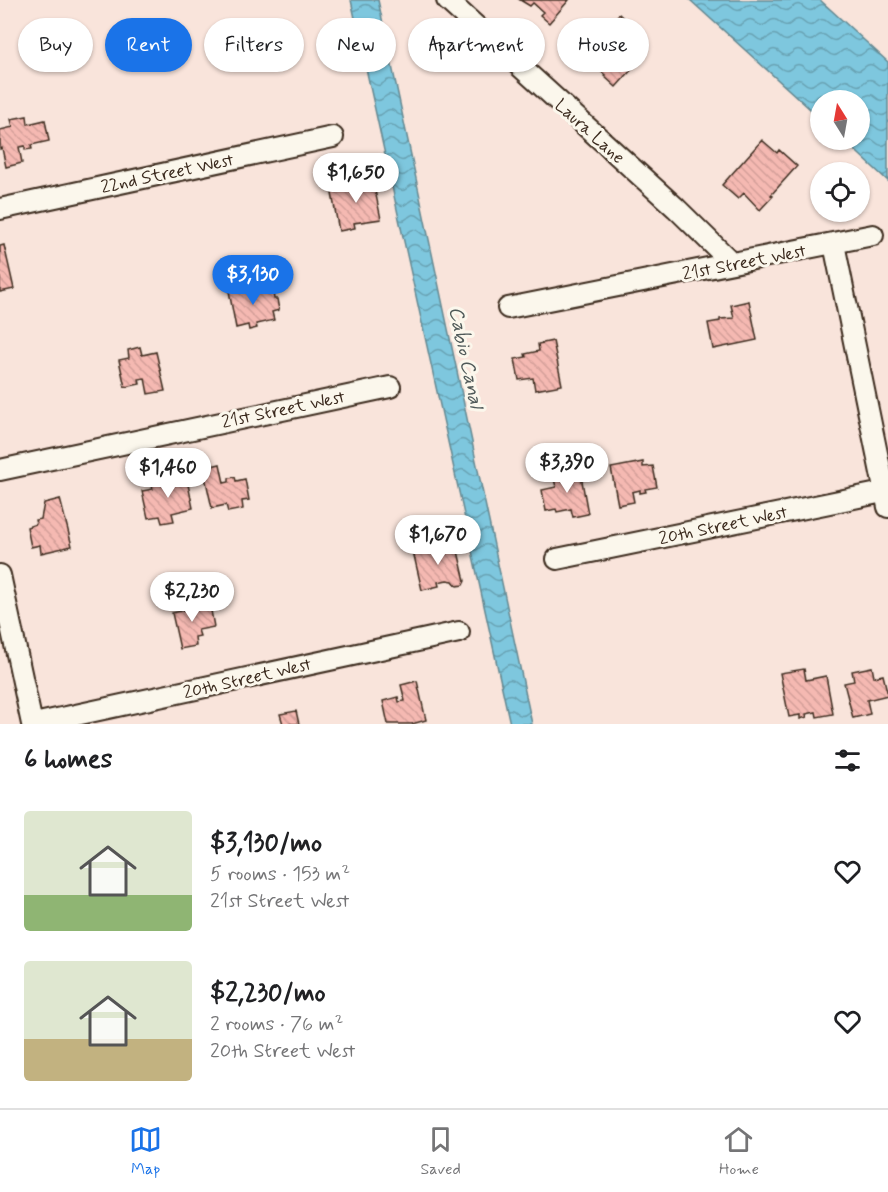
<!DOCTYPE html>
<meta charset="utf-8">
<style>
:root{--surface:#fff;--page:#f6f6f6;--text:#202124;--muted:#757577;--line:#e0e0e0;--accent:#1a73e8}
body{margin:0;font-family:Mynerve,sans-serif;background:var(--page);color:var(--text);height:100vh;display:flex;flex-direction:column;font-size:22px;white-space:nowrap}
*{box-sizing:border-box;margin:0}
p{font-size:20px;color:var(--muted)}
.icon{flex:none;width:33px;height:33px;fill:none;stroke:currentColor;stroke-width:2;stroke-linecap:round;stroke-linejoin:round}
.map{position:relative;height:724px;overflow:hidden}
.drawer{display:flex;flex-direction:column;background:var(--surface);flex:1}
.drawer>*{flex:none}
.hud{position:absolute;left:18px;top:18px;width:852px;height:54px;display:flex;gap:12px}
.needle{width:39px;rotate:349deg}
.buttons{position:absolute;left:810px;top:90px;display:grid;gap:12px}
.buttons a{display:grid;place-items:center;width:60px;height:60px;border-radius:50%;background:var(--surface);box-shadow:0 2px 4px #0004;font-size:30px}
.price{position:absolute;translate:-50% -51px;padding:0 14px;border-radius:21px;background:#fff;color:#222;font-size:20px;line-height:39px;filter:drop-shadow(0 2px 3px #0008)}
.price::after{content:'';position:absolute;left:50%;top:36px;width:18px;height:14px;margin-left:-9px;background:inherit;clip-path:polygon(0 0,100% 0,50% 100%)}
.price.selected{background:var(--accent);color:#fff}
ul{padding:0;list-style:none}
li{display:flex;align-items:center;gap:18px;height:150px;padding:0 24px}
li span{display:grid;place-items:center;flex:none;width:168px;height:120px;border-radius:6px;color:#555}
li>.icon{margin-inline-start:auto}
span .icon{width:72px;height:72px;fill:#fffc;stroke-width:1}
li b{font-size:26px}
h2{display:flex;justify-content:space-between;align-items:center;height:72px;padding:0 24px;font-size:26px}
.pill{padding:0 21px;border-radius:27px;background:var(--surface);box-shadow:0 2px 4px #0004;font-size:21px;line-height:54px}
.pill.selected{background:var(--accent);color:#fff}
.dock{display:flex;justify-content:space-around;align-items:center;height:84px;border-top:2px solid var(--line);background:var(--surface);font-size:16px;color:var(--muted)}
.dock a{display:grid;justify-items:center;gap:3px}
.dock .selected{color:var(--accent)}
.map>svg:first-child{display:block}
</style>
<div class="map">
<svg width="888" height="724" viewBox="0 0 888 724">
<defs>
<pattern id="water-waves" width="16" height="10" patternUnits="userSpaceOnUse" patternTransform="scale(1.5)"><rect width="16" height="10" fill="#7ec7de"/><path d="M0 5q4-4 8 0t8 0" fill="none" stroke="#68a2b3"/></pattern>
<pattern id="building-back-hatch" width="6" height="6" patternUnits="userSpaceOnUse" patternTransform="scale(1.5)"><rect width="6" height="6" fill="#f5b9b2"/><path d="M-1 5l2 2M0 0l6 6M5-1l2 2" fill="none" stroke="#d39f99"/></pattern>
</defs>
<rect width="100%" height="100%" fill="#f9e4db"/>
<filter id="ink" filterUnits="userSpaceOnUse"><feTurbulence type="fractalNoise" baseFrequency=".0167" numOctaves="2"/><feDisplacementMap in="SourceGraphic" scale="12" xChannelSelector="R" yChannelSelector="G"/><feConvolveMatrix kernelMatrix="1 2 1 2 8 2 1 2 1" color-interpolation-filters="sRGB"/></filter>
<g filter="url(#ink)">
<path fill="url(#water-waves)" stroke="#638891" stroke-width="1.5" d="M351 0H378L532 724H510Z
M690 0H820L888 62V181L844 140H860V100H820V118Z"/>
<path fill="url(#building-back-hatch)" stroke="#3b2a1e" stroke-width="1.5" d="M520 0H569L549 23 540 15 543 12 533 3 530 6Z
M619 14 644 37 634 49 643 57 616 87 604 76 605 75 596 67 597 66 582 55Z
M27 116 28 124 45 120 49 141 31 145 32 149 25 150V146L19 147 22 163 6 167 2 148 0 149V130L13 127 11 119Z
M762 140 777 153 779 150 797 166 771 195 773 196 760 210 744 193 738 199 722 185Z
M372 176 381 219 354 223 355 228 339 231 331 188 343 186V183L350 182 352 191 359 189 357 179Z
M4 245 14 289 0 292V246Z
M266 284 268 293 273 292 274 299H277L279 310 272 312 274 320 256 324 257 328 249 330 248 325 236 328 229 291Z
M749 301 757 340 713 349 708 323 720 321V319L734 318 731 305Z
M553 341 562 385 535 390 533 378 519 380 515 359 526 357 525 354 539 351 538 344Z
M140 347 142 355 156 352 165 391 148 394 145 378 139 379 140 384 125 387 119 360 129 358 128 350Z
M643 462V467L653 466 657 487 645 489 646 492 640 493V490L632 492 634 502 618 505 611 468Z
M220 464 224 483 229 482V478L235 477 236 481 245 479 249 500 242 501 243 509 228 512 226 505 212 508 203 468Z
M580 470 588 514 573 517 571 509 557 512 556 509 546 511 542 490 556 487 553 475Z
M186 475 193 508 172 513 174 521 162 523 160 516 148 518 142 491 153 489 151 482 165 480 166 486 172 485 171 478Z
M60 499 72 546 41 553 40 545 31 547 27 527 36 524 35 520 41 519 44 503Z
M432 542 434 552 457 547 465 581 463 585 457 586 453 581 447 580 438 582 439 586 422 590 412 547Z
M197 600 199 607 210 605 214 627 198 630 200 636 195 637 196 646 180 649 172 613 186 610 185 602Z
M872 667 874 677 883 675 888 695 867 700 870 714 853 718 844 683 854 681 852 671Z
M804 669 806 680 826 676 833 714 817 717 816 712 806 714 807 717 800 719V715L789 717 780 673Z
M417 681 426 720 412 724H388L383 701 398 697 399 702 405 701 401 685Z
M296 711 299 724H283L280 714Z"/>
<g fill="none" stroke-linecap="round" stroke-linejoin="round">
<g stroke="#3b2a1e" stroke-width="24">
<path id="minor" d="M447 0 676 208 732 263
M0 209 333 137
M834 244 888 507
M508 308 873 235
M0 470 390 387
M557 559 888 491
M0 575 32 724
M34 724 459 632"/>
</g>
<use href="#minor" stroke="#fbf7ec" stroke-width="20"/>
</g>
</g>
<g text-anchor="middle" stroke-width="6" stroke-linejoin="round" paint-order="stroke">
<g font-size="18" fill="#3b2a1e" stroke="#fbf7ec">
<text transform="translate(590 131) rotate(42)" y="6">Laura Lane</text>
<text transform="translate(167 173) rotate(-12)" y="6">22nd Street West</text>
<text transform="translate(744 262) rotate(-11)" y="6">21st Street West</text>
<text transform="translate(283 409) rotate(-12)" y="6">21st Street West</text>
<text transform="translate(723 525) rotate(-12)" y="6">20th Street West</text>
<text transform="translate(247 678) rotate(-13)" y="6">20th Street West</text>
</g>
<g font-size="20" font-style="italic" fill="#4f5958" stroke="#fbf7ec">
<text transform="translate(467 357) rotate(78)" y="7">Cabio Canal</text>
</g>
</g>
</svg>
<div class="buttons">
<a><svg class="needle" viewBox="-14 -14 28 28"><path d="M0-13l5 13h-10z" fill="#e53935"/><path d="M0 13l5-13h-10z" fill="#757577"/></svg></a>
<a><svg class="icon" aria-label="locate" viewBox="0 0 24 24"><circle cx="12" cy="12" r="6"/><path d="M12 2v4M12 18v4M2 12h4M18 12h4"/></svg></a>
</div>
<b class="price" style="left:356px;top:204px">$1,650</b>
<b class="price selected" style="left:253px;top:306px">$3,130</b>
<b class="price" style="left:567px;top:494px">$3,390</b>
<b class="price" style="left:168px;top:499px">$1,460</b>
<b class="price" style="left:438px;top:566px">$1,670</b>
<b class="price" style="left:192px;top:623px">$2,230</b>
<div class="hud">
<a class="pill">Buy</a>
<a class="pill selected">Rent</a>
<a class="pill">Filters</a>
<a class="pill">New</a>
<a class="pill">Apartment</a>
<a class="pill">House</a>
</div>
</div>
<section class="drawer">
<h2>6 homes<svg class="icon" aria-label="filters" viewBox="0 0 24 24"><path d="M4 7h16M4 17h16"/><circle cx="9" cy="7" r="2"/><circle cx="15" cy="17" r="2"/></svg></h2>
<ul>
<li><span style="background:linear-gradient(#dfe7d0 70%,#8fb573 0)"><svg class="icon" aria-label="home" viewBox="0 0 24 24"><path d="M3 11l9-7 9 7M6 9v11h12V9"/></svg></span><div><b>$3,130/mo</b><p>5 rooms · 153 m²</p><p>21st Street West</p></div><svg class="icon" aria-label="heart" viewBox="0 0 24 24"><path d="M12 20l-8-8c-3-5 5-10 8-4 3-6 11-1 8 4z"/></svg></li>
<li><span style="background:linear-gradient(#dfe7d0 65%,#c2b280 0)"><svg class="icon" aria-label="home" viewBox="0 0 24 24"><path d="M3 11l9-7 9 7M6 9v11h12V9"/></svg></span><div><b>$2,230/mo</b><p>2 rooms · 76 m²</p><p>20th Street West</p></div><svg class="icon" aria-label="heart" viewBox="0 0 24 24"><path d="M12 20l-8-8c-3-5 5-10 8-4 3-6 11-1 8 4z"/></svg></li>
</ul>
</section>
<nav class="dock">
<a class="selected"><svg class="icon" aria-label="map" viewBox="0 0 24 24"><path d="M3 6l6-2 6 2 6-2v14l-6 2-6-2-6 2zM9 4v14M15 6v14"/></svg>Map</a>
<a><svg class="icon" aria-label="saved" viewBox="0 0 24 24"><path d="M7 4h10v16l-5-4-5 4z"/></svg>Saved</a>
<a><svg class="icon" aria-label="home" viewBox="0 0 24 24"><path d="M3 11l9-7 9 7M6 9v11h12V9"/></svg>Home</a>
</nav>
